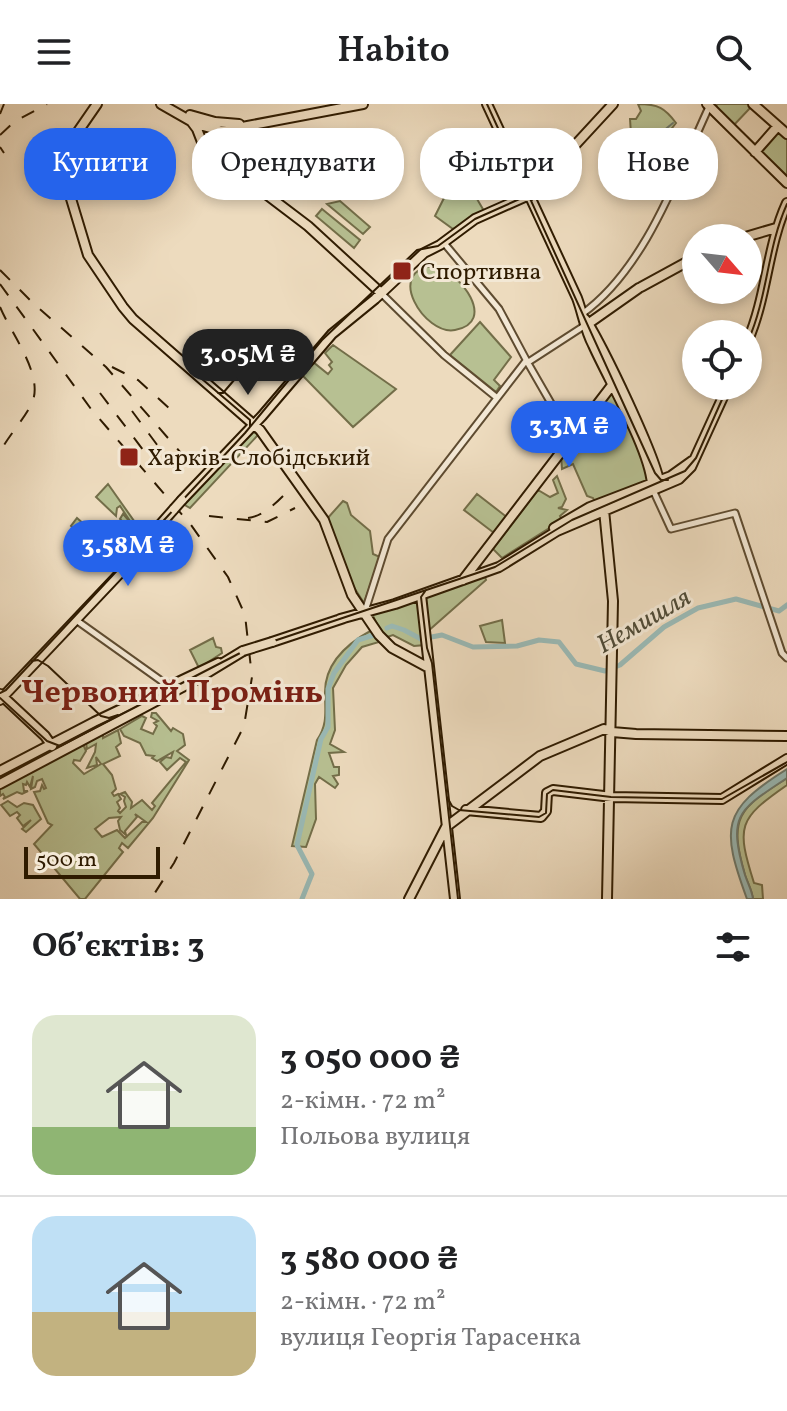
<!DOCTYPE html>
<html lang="uk">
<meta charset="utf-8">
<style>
:root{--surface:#fff;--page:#f2f2f2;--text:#202124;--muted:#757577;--line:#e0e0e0;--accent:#2563eb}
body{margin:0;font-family:Vollkorn,serif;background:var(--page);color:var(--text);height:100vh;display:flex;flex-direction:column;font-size:30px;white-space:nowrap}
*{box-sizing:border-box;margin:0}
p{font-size:26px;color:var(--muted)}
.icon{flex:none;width:44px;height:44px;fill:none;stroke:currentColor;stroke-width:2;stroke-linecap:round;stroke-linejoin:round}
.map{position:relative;height:795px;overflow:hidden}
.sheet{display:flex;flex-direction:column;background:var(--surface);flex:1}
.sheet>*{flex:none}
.guide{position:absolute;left:24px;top:24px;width:740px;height:72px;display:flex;gap:16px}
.needle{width:52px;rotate:118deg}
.buttons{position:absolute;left:682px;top:120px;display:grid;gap:16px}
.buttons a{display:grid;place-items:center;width:80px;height:80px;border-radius:50%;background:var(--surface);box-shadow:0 4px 12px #0003;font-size:40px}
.scale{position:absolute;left:24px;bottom:20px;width:136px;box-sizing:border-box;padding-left:8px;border:4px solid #2f1b00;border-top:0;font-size:22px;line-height:28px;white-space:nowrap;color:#2f1b00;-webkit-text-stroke:6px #f3e8d5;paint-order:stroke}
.price{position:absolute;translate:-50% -68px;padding:0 18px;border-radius:28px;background:var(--accent);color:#fff;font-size:26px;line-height:52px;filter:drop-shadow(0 2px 4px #0008)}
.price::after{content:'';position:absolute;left:50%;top:48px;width:24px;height:18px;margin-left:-12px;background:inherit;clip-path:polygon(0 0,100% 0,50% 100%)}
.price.selected{background:#222;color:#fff}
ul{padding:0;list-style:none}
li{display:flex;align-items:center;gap:24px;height:200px;padding:0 32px}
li+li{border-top:2px solid var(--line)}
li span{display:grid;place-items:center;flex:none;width:224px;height:160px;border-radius:24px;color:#555}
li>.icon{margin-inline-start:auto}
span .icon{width:96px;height:96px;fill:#fffc;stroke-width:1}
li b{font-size:34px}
h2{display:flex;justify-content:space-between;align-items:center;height:96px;padding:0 32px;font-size:34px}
.pill{padding:0 28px;border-radius:32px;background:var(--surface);box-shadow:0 4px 12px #0003;font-size:28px;line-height:72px}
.pill.selected{background:var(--accent);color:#fff}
header{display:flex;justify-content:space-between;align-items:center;height:104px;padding:0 32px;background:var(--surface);font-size:36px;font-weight:600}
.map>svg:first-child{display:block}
</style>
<header><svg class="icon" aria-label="menu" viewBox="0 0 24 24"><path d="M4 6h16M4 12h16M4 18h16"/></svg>Habito<svg class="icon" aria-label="search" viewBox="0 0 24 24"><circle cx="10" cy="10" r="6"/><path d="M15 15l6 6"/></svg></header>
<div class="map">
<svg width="787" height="795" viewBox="0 0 787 795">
<rect width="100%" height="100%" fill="#eddbbe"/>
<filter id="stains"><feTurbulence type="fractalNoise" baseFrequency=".0025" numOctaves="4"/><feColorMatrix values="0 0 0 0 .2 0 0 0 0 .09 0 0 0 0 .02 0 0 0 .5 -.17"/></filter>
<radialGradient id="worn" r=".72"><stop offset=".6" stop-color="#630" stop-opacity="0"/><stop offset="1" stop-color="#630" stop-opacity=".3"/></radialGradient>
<path fill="#b7c092" stroke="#736e49" stroke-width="2" fill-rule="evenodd" d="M638 0C658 0 665 4 676 19L645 58C636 46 635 44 640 30H631L630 15H636L641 7Z
M718 0H750L752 2 733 22 714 3Z
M779 26 787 31V78L758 49Z
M465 42 482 48 485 54 478 72 487 90 477 95 484 107 453 125 435 112 451 80Z
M340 97 370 123 363 130 327 100Z
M322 105 360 136 354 144 316 112Z
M435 162C460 168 498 218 455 226 425 232 383 165 435 162Z
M480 218 511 253 494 276 500 282 496 288 450 251Z
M333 241 396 285 353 323 302 271 313 258 328 270 332 265 329 261 332 258 325 249Z
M611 285 649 366 648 385 576 414 595 398 593 394 587 392 573 360 562 365 561 351Z
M251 326 258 331 190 404 183 400Z
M557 372 566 395 562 403 558 404 567 406 560 412 562 416 502 454 493 445 538 386 550 393 558 389 553 376Z
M108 380 139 424 137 426 134 422 130 426 120 415 123 410 132 420 120 402 117 404 116 412 96 393Z
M477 390 508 414 494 429 464 406Z
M343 397 347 399 351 411 370 427 373 450 380 453 364 499 346 471 326 416Z
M77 414 111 444 109 451 101 444 98 447 71 422Z
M484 470 486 476 427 528 426 492Z
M418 496 425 541 414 542 393 531 384 534 372 510Z
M502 516 505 539 486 538 480 522Z
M372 526 379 538 362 543 346 561 333 584 335 626 330 640 344 648 329 649 334 663H339V671L333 672 338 680 335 684 319 673 315 680 316 715 306 743 292 742 317 636C328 620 325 607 325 588 325 558 348 539 372 526Z
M213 534 216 543 221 544 222 549 199 564 190 546Z
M152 609H156L171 627 173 624 183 630 185 641 177 647 189 656 153 714 128 744 122 739 119 744 123 748 85 795H80L34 740 52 721 48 719 34 688 40 687 42 681 44 685 46 684 42 675 37 677 35 683 31 685 33 672 30 683 27 678 26 681 23 680 24 687H28L22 690 17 688 3 695 5 693 3 690 0 692V684L83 640 86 647 80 657 74 656 73 659 84 670 101 660 96 653 97 661 87 664 95 648 96 640 87 645 86 639 103 629V634L118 626 121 639 116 643 120 652 103 660 112 671 116 685 112 689 114 692 118 690 121 695 117 698 120 704 118 707 120 709 126 703 124 697 125 693 120 690 125 688 132 698 131 704 142 696 152 706 155 702 152 699 186 658 180 654 167 666 160 658 166 653 171 654 173 648 157 657 152 654 154 652 146 651 140 639 124 632 120 625 142 612 146 614 141 625 153 630 157 622 154 619 158 617 151 613ZM135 710 146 718H142L125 734 117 726 102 733 95 725 109 714 121 713 118 717 120 726 126 731 125 727 137 713Z
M787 674V681C738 715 736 722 754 779L762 781 763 795H753C752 786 748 780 745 771 728 713 739 704 787 674Z
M8 697 17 703 24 699 33 701 41 715 26 728 22 725 31 716 23 722 17 714 20 711 17 708 10 712 1 701Z"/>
<path fill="#9abab6" stroke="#6f7a6d" stroke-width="2" d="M787 665V674C739 706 727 710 745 771 748 780 752 786 753 795H747C721 724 721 706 787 665Z"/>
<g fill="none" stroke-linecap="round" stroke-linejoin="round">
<path stroke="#6f7a6d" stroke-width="2" d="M662 28 673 19"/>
<path stroke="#9abab6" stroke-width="5" d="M387 524 392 522 404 526 421 535 442 531 473 543 517 542 539 536 559 538 576 560 605 567 620 561 664 523 698 504 736 495 779 507 787 501
M302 795 312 770 297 741 321 635 328 623V585L334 569 358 536 374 531"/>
<g stroke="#5e4b30" stroke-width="9">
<path id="minor" d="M444 139 499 205 529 261 571 334
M381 189 444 251 496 293
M582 210C645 165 677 72 709 3
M653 386 671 425 735 409 782 549 787 554
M366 504 388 435 525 258 530 257 584 222
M76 516 170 583"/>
</g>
<g stroke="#2f1b00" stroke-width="12">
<path id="major" d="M97 0 59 55 88 151 123 203 133 215 260 326 324 416 352 491 379 531 392 544 429 564
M161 0 196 20 221 27 363 0
M487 0 577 194C583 210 585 226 593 241 609 277 649 344 652 380
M707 0 787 79
M753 0 787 30
M190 11 215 18 239 20
M191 17 197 25 204 43 308 122 381 189
M755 48 777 23
M742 134 776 124
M641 183 696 153
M585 215C598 231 662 366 659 380
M585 222 639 184
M748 236C767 192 767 143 787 99
M182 396 262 312 332 230 375 195 424 149 440 141 475 115 529 91 613 0
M604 406 613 497 607 795
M554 424 590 403 671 372 692 357
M463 476 616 276
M421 491 455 795
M340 515 395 500 499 463 557 427 679 375 691 363 728 282
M272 538 344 514
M0 590 45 632 52 642
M0 596 140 448 151 431 174 405
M0 667 94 618 218 559
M0 680 192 578 243 547
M466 706 541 713 546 707 547 689 553 686 612 693 722 695 787 655
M409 795 446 723 540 652 604 625 612 628 636 630 787 632"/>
</g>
<use href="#minor" stroke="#f3e8d5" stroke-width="5"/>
<use href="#major" stroke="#eddbbe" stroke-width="8"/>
<path stroke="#2f1b00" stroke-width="2" d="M487 0 655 369 661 376H668
M273 236 277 233 301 252 309 253
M748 237C768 192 767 144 787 100
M196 247 187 258 188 263 250 316V323
M218 289H223L235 275
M426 486 421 493 427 544 432 559 458 795
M32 557 38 556 48 562 101 612 109 614 118 611
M0 589 6 586 245 329 322 236 417 146 438 142 475 115 524 93 532 96
M0 594 47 637 60 642 244 547 495 463 572 416 685 367 696 354 728 282
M447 693 452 702 459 706 539 713 546 709 547 690 553 686 611 693 722 695 787 658"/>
<path stroke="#2f1b00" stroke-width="2" stroke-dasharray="14 14" stroke-linecap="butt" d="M0 10 4 0
M0 31 14 18 47 0
M0 43 4 49
M0 166 33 199 106 263 195 365
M0 180 91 305 191 421 228 473 245 511 252 573 244 622 174 759 151 795
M0 203C11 230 46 273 31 301 22 318 9 331 0 348
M112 263 138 276 170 305
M100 289 150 355
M132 307 181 373
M209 412 267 418 295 404
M248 414C264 412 277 398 288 387"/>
<g stroke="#2f1b00" stroke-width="12" stroke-linecap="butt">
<path id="major-bridge" d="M174 405 182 396
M243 547 272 538"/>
</g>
<use href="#major-bridge" stroke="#eddbbe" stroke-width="8"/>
</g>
<g fill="#8f2418" stroke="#f3e8d5" stroke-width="3">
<rect x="392" y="157" width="20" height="20" rx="4"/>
<rect x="119" y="343" width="20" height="20" rx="4"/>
</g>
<g text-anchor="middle" stroke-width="6" stroke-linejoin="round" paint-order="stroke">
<g font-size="24" fill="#2f1b00" stroke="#f3e8d5" text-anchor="start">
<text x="420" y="175">Спортивна</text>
<text x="147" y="361">Харків-Слобідський</text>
</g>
<g font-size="26" font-style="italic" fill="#4f4b37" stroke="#f3e8d5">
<text transform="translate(643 516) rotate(-30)" y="9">Немишля</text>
</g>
<g font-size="32" font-weight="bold" fill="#7a1f14" stroke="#f3e8d5">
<text x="172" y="598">Червоний Промінь</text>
</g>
</g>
<rect width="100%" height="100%" filter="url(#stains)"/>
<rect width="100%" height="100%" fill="url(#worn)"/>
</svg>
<div class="buttons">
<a><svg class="needle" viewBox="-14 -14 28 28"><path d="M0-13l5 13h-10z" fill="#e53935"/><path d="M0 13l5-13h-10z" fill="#757577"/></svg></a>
<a><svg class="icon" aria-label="locate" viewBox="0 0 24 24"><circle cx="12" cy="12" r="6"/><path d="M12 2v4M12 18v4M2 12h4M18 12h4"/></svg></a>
</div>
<div class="scale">500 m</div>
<b class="price selected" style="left:248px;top:293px">3.05M ₴</b>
<b class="price" style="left:569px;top:365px">3.3M ₴</b>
<b class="price" style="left:128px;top:484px">3.58M ₴</b>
<div class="guide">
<a class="pill selected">Купити</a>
<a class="pill">Орендувати</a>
<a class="pill">Фільтри</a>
<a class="pill">Нове</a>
</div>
</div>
<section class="sheet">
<h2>Об’єктів: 3<svg class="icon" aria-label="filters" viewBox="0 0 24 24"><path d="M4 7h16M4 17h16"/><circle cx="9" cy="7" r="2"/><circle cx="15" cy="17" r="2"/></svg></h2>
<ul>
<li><span style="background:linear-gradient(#dfe7d0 70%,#8fb573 0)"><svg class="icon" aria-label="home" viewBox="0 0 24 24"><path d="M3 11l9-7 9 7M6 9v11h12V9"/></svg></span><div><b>3 050 000 ₴</b><p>2-кімн. · 72 m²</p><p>Польова вулиця</p></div></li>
<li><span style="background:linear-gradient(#bfe0f5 60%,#c2b280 0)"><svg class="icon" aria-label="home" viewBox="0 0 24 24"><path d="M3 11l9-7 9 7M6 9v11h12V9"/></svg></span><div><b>3 580 000 ₴</b><p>2-кімн. · 72 m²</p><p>вулиця Георгія Тарасенка</p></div></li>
</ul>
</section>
